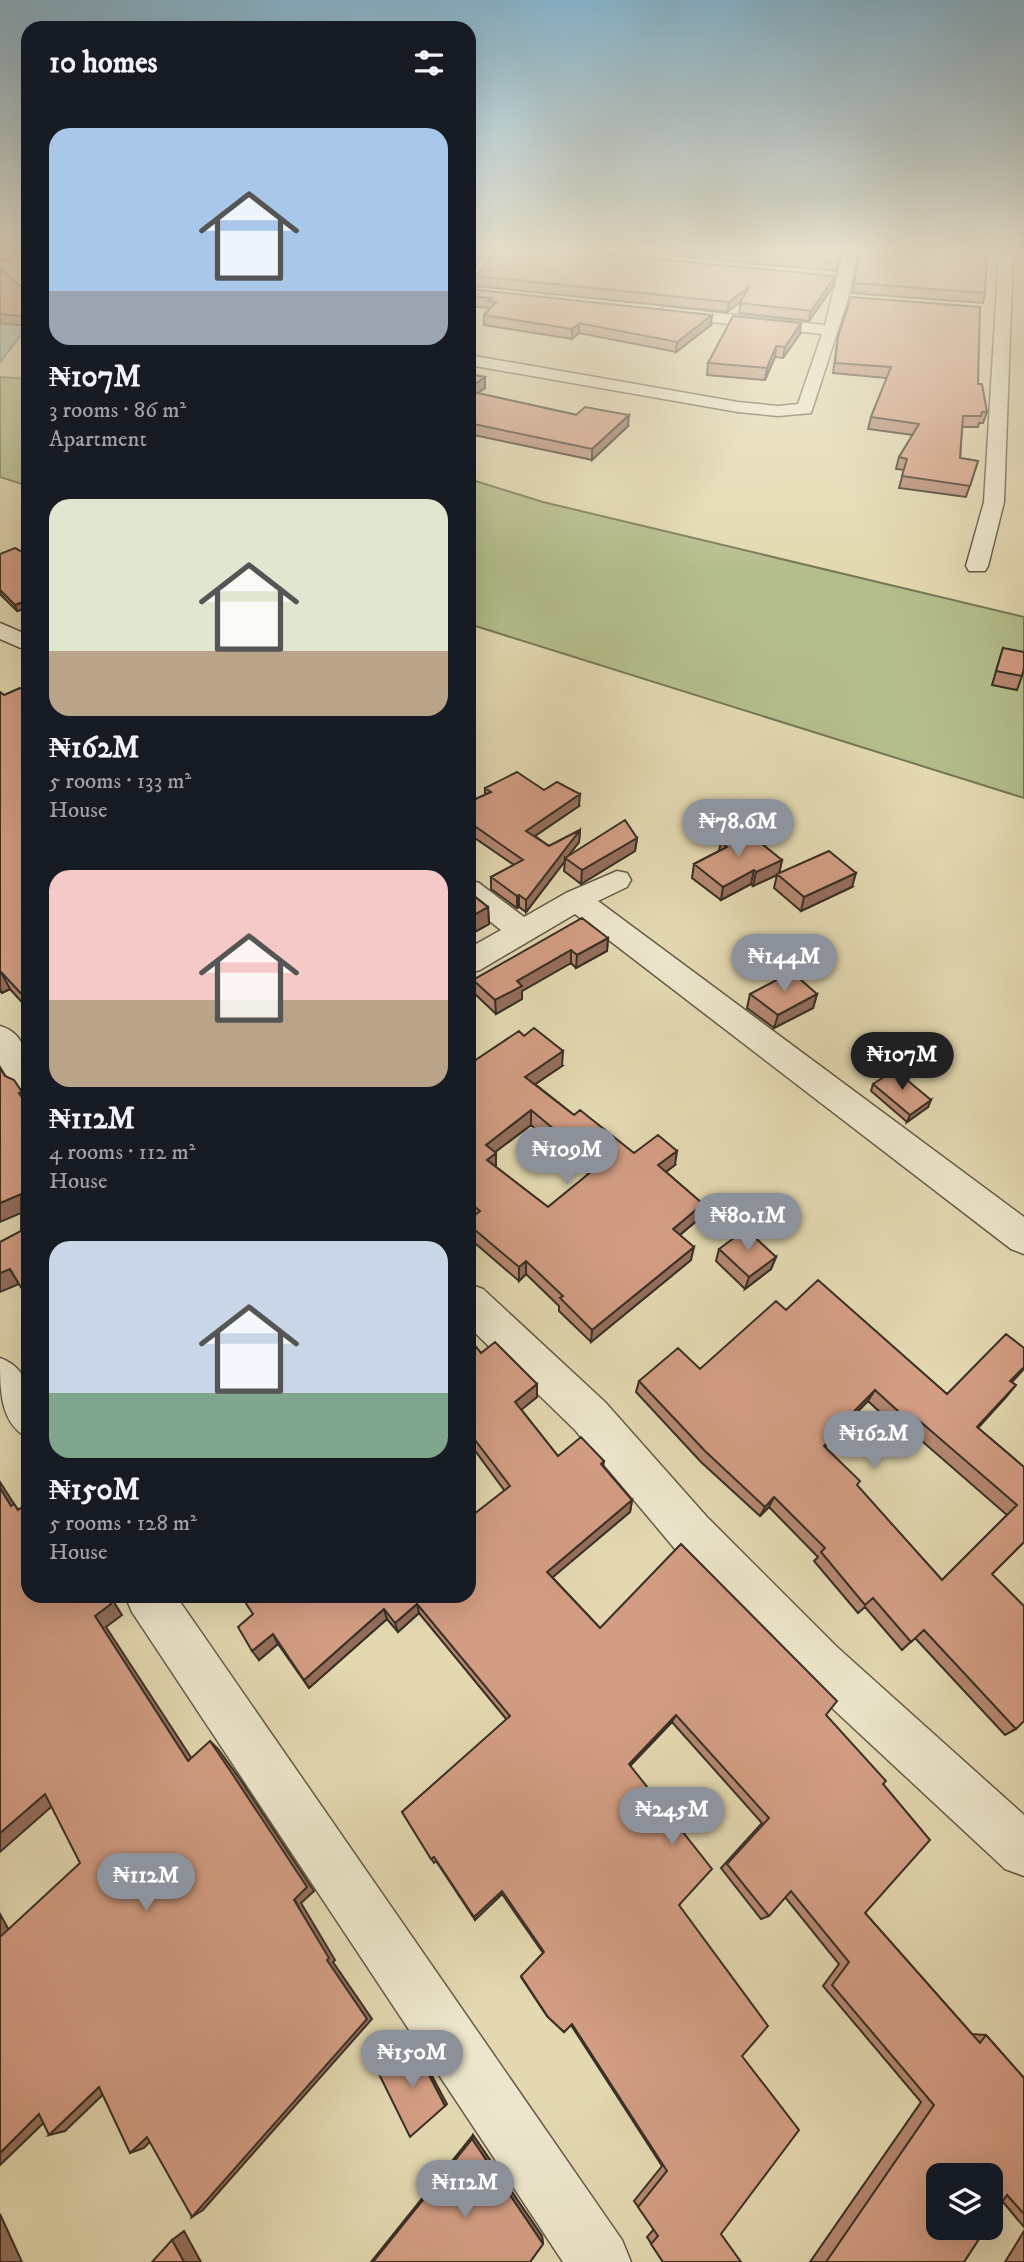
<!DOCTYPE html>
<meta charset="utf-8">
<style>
:root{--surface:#171b24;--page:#20242c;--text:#f1f3f6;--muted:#9ea1a6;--accent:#8c9099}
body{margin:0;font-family:"IM FELL DW Pica",serif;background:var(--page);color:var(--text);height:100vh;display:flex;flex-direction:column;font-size:26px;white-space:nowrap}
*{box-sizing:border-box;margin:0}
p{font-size:23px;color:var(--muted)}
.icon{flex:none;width:38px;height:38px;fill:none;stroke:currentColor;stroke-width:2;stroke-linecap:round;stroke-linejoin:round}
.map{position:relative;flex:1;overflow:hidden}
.drawer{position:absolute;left:21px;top:21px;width:455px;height:1582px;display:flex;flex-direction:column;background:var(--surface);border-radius:21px;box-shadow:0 7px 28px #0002}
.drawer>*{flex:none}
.tools{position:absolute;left:926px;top:2163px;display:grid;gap:14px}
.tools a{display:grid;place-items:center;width:77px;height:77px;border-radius:14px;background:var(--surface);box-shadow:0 7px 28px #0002;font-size:35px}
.price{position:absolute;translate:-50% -60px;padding:0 16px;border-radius:24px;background:var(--accent);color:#fff;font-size:23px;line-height:46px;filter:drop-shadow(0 2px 4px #0008)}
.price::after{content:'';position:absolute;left:50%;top:42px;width:21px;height:16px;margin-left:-10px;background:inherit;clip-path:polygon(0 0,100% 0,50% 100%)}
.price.current{background:#222;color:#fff}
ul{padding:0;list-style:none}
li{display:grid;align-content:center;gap:14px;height:371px;padding:0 28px}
li span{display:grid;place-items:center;height:217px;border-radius:21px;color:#555}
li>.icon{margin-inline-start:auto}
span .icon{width:126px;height:126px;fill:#fffc;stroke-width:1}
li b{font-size:30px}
h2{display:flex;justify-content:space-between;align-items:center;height:84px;padding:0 28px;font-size:30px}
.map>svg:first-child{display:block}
</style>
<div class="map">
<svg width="1024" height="2262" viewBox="0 0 1024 2262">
<rect width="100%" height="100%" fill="#e3d8b0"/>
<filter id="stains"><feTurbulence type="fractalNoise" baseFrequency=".00286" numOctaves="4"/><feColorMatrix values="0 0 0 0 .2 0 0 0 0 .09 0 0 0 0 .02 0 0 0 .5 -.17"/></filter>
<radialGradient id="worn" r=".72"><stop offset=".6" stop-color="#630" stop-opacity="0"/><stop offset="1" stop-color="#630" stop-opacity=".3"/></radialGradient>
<path fill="#b4be8b" stroke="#767758" stroke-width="2" d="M0 377 28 379V486L0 477Z
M469 479 543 502 1024 617V798L469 624Z"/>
<path fill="#95b9ad" stroke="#708277" stroke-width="2" d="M0 323 28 326 0 362Z"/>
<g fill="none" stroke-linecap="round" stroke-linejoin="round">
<g stroke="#645a48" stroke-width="3">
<path id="street" d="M488 253H503L474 284 469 285V273Z
M843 253H857L848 299 811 413 778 416 738 412 469 365V355L738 402 778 406 798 404 822 334 664 317 656 312 664 307 825 325Z
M999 253H1013L1004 502 988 566 985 571H969L966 566 984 502Z
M0 623 28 635V651L0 639Z
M617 871 627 873 631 880 627 887 598 901 1024 1217V1254L1011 1249 575 914 480 970 469 973V948L501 930 469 905V880L479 883 524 917 566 893Z
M0 1026C31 1035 28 1068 28 1095L16 1091 0 1065Z
M469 1284 483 1289 605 1402 707 1517 837 1647 1024 1815V1876L1005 1869 803 1681 675 1549 575 1430 469 1327Z
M0 1358C37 1372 28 1405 28 1438 0 1423 0 1391 0 1358Z
M125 1596H176L622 2240 631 2262H563L132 1612Z"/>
</g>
<use href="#street" fill="#ede6cc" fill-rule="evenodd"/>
</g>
<path fill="#b58771" stroke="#393026" stroke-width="2" fill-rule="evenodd" d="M642 253H841L837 271Z
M860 253 985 293 983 303 852 293Z
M0 269 28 292V326L0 323Z
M475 276 834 285 809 321 739 313 741 302 727 312 475 286Z
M469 289 711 325 676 352 579 333 572 339 484 325V315L488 310V308L469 306Z
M800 334 783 358 775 357 765 380 707 375 708 363Z
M838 337 978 384 987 412 983 423H979L978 427H962L960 458 978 461 966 497 899 488 904 470 896 469 899 457 913 435 868 429 871 417 887 378 833 373Z
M469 374 485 388 477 393 628 426 592 460 469 434Z
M0 554 28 555V608L17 611 0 594Z
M1003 648 1022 676 1017 690 992 685Z
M0 692 4 695 28 693V1009L10 989 2 993 0 991Z
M485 788 544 790 579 806 535 836 549 846 580 830 579 842 569 855 637 838 635 851 581 884 564 871 565 861 526 912 519 907 517 908 491 889V877L514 865 469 834V802L485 795Z
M721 842 782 860 779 873 852 887 801 911 774 888 777 875 753 886 751 884 721 900 692 878 694 864 719 851Z
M469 892 488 907 489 924 471 934 469 932Z
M608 938 607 951 576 968 571 963 522 991V999L496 1014 474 993 473 980Z
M750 994H817L813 1008 774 1028 747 1008Z
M469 1061 471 1063 562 1066 535 1084 574 1115 634 1153 675 1165 666 1172 703 1204 700 1218 680 1235 691 1260 591 1342 559 1311V1306L526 1274 519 1281 469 1238V1220L472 1218 469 1215ZM531 1125 589 1174 548 1207 496 1167V1153L495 1152Z
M873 1084 928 1107 907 1122 871 1091Z
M719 1249 776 1257 771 1269 745 1289 716 1261Z
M786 1310 947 1394 1024 1369 1012 1382 1006 1397 978 1428 1024 1467V1542L992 1574 1016 1729 1005 1735 915 1638 902 1650 865 1607 858 1613 814 1561 818 1557 769 1507 760 1516 701 1462 636 1392 639 1381 700 1369ZM868 1401 902 1433 907 1428 1007 1515 942 1580 857 1486 825 1448 828 1442Z
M469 1338 481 1353 537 1384V1397L521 1409 558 1456 604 1461 603 1467 632 1500 630 1512 552 1577 600 1628 826 1715 883 1784 865 1913 972 2034 986 2035 1024 2078V2227L1003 2202 964 2262H810L921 2102 823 1986 839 1964 785 1897 769 1916 761 1919 721 1868 762 1823 672 1722 630 1766 679 1905 742 2056 663 2262 647 2237 654 2229 634 2201 662 2166 571 2025 564 2032 563 2031 547 2016 521 1977 543 1953 502 1894 475 1920 436 1861 434 1863 402 1812 507 1720 419 1613 398 1632 387 1619 309 1688 278 1644 259 1660 253 1615 469 1596 504 1490 473 1448 469 1452Z
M473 2135 542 2236 543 2244 530 2262H371Z
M1024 2231V2262H1005Z"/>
<path fill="#946e5c" stroke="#393026" stroke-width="2" d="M0 253H28V254L0 262Z
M475 253H484L469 270V260Z
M835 276 834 285 809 321 811 311Z
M749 287 747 297 727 312 729 302Z
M712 315 711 325 676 352 677 342Z
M579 323V333L572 339V329Z
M801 323 800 334 783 358 785 347Z
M776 346 775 357 765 380 767 368Z
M485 377V388L469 399V388Z
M629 415 628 426 592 460V449Z
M28 600V608L17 611 15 605Z
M580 794 579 806 526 842V831Z
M580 830 579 842 566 859 565 858V861L526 912V900Z
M637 838 635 851 581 884 582 870Z
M782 860 779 874 753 886 756 872Z
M754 870 751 884 721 900 723 887Z
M856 873 852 887 801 911 804 897Z
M519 895V907L517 908V896Z
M488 907 489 924 471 934 470 917Z
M608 938 607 951 576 968 577 955Z
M571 950V963L522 991V999L496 1014 495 1000 517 981Z
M1 972 10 989 2 993 0 989V973Z
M817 994 813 1008 774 1028 778 1015Z
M563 1051 562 1066 525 1091V1077Z
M22 1092 28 1104V1109L19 1093Z
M931 1100 928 1107 907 1122 910 1115Z
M531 1110V1125L486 1159V1145Z
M677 1151 675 1165 656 1179 658 1165Z
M496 1153V1167L487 1160Z
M21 1194 28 1210 0 1222V1203Z
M703 1204 700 1218 671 1242 673 1229Z
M694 1247 691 1260 591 1342 592 1330Z
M776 1257 771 1269 745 1289 749 1277Z
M526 1261V1274L519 1281V1267Z
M10 1269 19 1284 0 1292V1273Z
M537 1384V1397L515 1415V1402Z
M1016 1385 1006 1397 968 1438 977 1427Z
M875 1390 868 1401 828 1442 823 1452 818 1457 827 1439Z
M915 1417 907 1428 902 1433 910 1422Z
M472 1436 473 1448 469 1452V1438Z
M0 1482 16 1507 26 1517 11 1506 0 1488Z
M774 1497 769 1507 760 1516 765 1507Z
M632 1500 630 1512 547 1582V1572Z
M106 1596H110L122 1615 106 1627 198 1768 188 1761 95 1616Z
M417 1604 419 1613 398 1632 395 1623Z
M384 1609 387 1619 309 1688 304 1680Z
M273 1634 278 1644 259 1660 252 1651Z
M676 1715 672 1722 626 1770 629 1764Z
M210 1741 218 1749 240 1779 314 1891 301 1903 335 1960 333 1962 372 2019 203 2210 192 2217 327 1960Z
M45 1794 59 1800 0 1852V1833Z
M502 1891V1894L475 1920 474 1917Z
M0 1914 15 1941 0 1939Z
M413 2044H415L447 2104 445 2106Z
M113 2085 65 2131 49 2135 99 2087Z
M56 2111 0 2165V2153L39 2114Z
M159 2132 144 2148 130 2153 147 2137Z
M473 2135 542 2236 543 2244 472 2139Z
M0 2214 22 2262H0Z
M184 2231 201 2262H184L172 2240Z"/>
<path fill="#d39d83" stroke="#393026" stroke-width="2" fill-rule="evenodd" d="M469 253H475L469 260Z
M497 253H594L835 276 811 311 740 303 749 287 729 302 475 276Z
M746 253H840L839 262Z
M860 253H987L985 293 854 283Z
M0 269 28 292V317L0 314Z
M469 289 712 315 677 342 579 323 572 329 484 315 496 302 488 301 492 298 469 296Z
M851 297 980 307 978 384H982L987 412H982L981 416H963L960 458 978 461 970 486 902 476 907 459 899 457 919 424 871 417 891 367 835 363 838 337Z
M733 316 801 323 785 347 776 346 767 368 708 363Z
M469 374 485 377 469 388Z
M469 391 576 415 585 407 629 415 592 449 469 423Z
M15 548 28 555V600L15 605 0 590V554Z
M1003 648 1024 652V668L1022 676 996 671Z
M20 688 28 693V1001L1 972 0 973V692L4 695Z
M517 772 544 790 557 782 580 794 526 831 549 846 580 830 526 900 519 895 517 896 491 877 523 860 469 822V802L491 792 485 788Z
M625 820 637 838 582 870 565 858Z
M746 831 782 860 756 872 754 870 723 887 694 864 727 847 721 842Z
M829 851 856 873 804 897 777 874Z
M469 892 488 907 470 917 469 916Z
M582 918 608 938 577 955 571 950 517 981 522 986 495 1000 473 980Z
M792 972 817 994 778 1015 750 994Z
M534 1028 563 1051 525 1077 574 1115 580 1110 634 1153 658 1135 677 1151 658 1165 703 1204 673 1229 694 1247 592 1330 560 1298 563 1296 526 1261 519 1267 469 1225V1220L480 1211 469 1202V1061L471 1063 519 1031 524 1036ZM531 1110 598 1166 548 1207 487 1160 496 1153 486 1145Z
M0 1068 5 1076 14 1080 22 1092 19 1093 28 1107V1299L10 1269 0 1273V1242L21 1231V1194L0 1203Z
M895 1070 931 1100 910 1115 873 1084Z
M746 1229 776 1257 749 1277 719 1249Z
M818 1280 947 1394 1006 1334 1024 1348V1367L1010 1381 1016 1385 977 1427 1024 1467V1542L992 1574 1024 1606V1721L1016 1729 924 1630 911 1642 873 1598 865 1605 821 1552 825 1548 774 1497 765 1507 705 1451 639 1381 678 1348 700 1369 776 1301 786 1310ZM875 1390 910 1422 915 1417 1017 1505 942 1580 857 1485 860 1481 824 1446 829 1441 827 1439Z
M469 1338 481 1353 495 1342 537 1384 515 1402 558 1456 581 1437 604 1461 601 1464 632 1500 547 1572 600 1628 681 1544 837 1701 826 1715 886 1781 883 1784 930 1840 865 1913 980 2043 986 2035 1024 2078V2214L1007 2195 990 2221V2175H938V2228H986L964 2262H826L934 2105 832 1985 849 1962 791 1891 769 1916 727 1864 769 1818 676 1715 629 1764 712 1869 679 1905 768 2026 742 2056 799 2130 721 2234 741 2262H663L651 2244 658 2236 638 2207 667 2171 572 2024 564 2032 548 2017 521 1976 544 1952 502 1891 474 1917 434 1857 431 1859 402 1812 510 1716 417 1604 395 1623 384 1609 304 1680 273 1634 252 1651 238 1627 253 1614 241 1596H469V1518L510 1486 472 1436 469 1438Z
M0 1488 11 1506 14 1504 18 1510 28 1503V1596H106L111 1604 95 1616 188 1761 210 1741 231 1772 307 1887 294 1900 329 1958 327 1960 367 2019 192 2217 147 2137 130 2153 99 2087 49 2135 39 2114 0 2153V1937L80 1863 45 1794 0 1833Z
M413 2044 445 2106 410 2137 379 2074Z
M472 2139 543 2244 530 2262H373Z
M172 2240 184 2262H152Z"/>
<linearGradient id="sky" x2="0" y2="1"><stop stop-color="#87b6d0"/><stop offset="0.44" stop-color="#f2eddb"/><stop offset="1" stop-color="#f2eddb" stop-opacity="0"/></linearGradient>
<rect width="1024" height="570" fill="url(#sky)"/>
<rect width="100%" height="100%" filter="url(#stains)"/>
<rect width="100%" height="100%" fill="url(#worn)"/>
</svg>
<div class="tools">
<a><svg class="icon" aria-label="layers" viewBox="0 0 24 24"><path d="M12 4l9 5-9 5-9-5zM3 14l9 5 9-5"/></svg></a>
</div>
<b class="price" style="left:738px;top:859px">₦78.6M</b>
<b class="price" style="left:784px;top:994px">₦144M</b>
<b class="price current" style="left:902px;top:1092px">₦107M</b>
<b class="price" style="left:567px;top:1187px">₦109M</b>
<b class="price" style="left:748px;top:1253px">₦80.1M</b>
<b class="price" style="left:874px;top:1471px">₦162M</b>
<b class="price" style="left:672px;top:1847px">₦245M</b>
<b class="price" style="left:146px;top:1913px">₦112M</b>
<b class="price" style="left:412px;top:2090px">₦150M</b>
<b class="price" style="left:465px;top:2220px">₦112M</b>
<section class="drawer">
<h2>10 homes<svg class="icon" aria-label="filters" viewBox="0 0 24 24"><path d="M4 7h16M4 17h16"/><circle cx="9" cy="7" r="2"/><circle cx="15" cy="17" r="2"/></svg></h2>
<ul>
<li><span style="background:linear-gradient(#a9c7e8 75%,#9aa5b1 0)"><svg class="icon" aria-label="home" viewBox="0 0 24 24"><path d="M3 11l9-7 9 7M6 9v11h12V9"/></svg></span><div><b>₦107M</b><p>3 rooms · 86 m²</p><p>Apartment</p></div></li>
<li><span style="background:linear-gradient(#dfe7d0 70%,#b9a48a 0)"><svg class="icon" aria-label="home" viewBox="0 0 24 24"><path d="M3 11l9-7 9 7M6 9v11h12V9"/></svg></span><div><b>₦162M</b><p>5 rooms · 133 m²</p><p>House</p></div></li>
<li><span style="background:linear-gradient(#f6c9c9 60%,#b9a48a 0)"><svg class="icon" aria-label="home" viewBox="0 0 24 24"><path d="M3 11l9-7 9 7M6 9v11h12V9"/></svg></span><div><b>₦112M</b><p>4 rooms · 112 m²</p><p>House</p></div></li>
<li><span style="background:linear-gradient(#c9d6e8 70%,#7fa58c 0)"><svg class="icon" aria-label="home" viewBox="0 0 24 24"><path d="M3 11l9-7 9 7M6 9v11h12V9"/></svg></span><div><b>₦150M</b><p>5 rooms · 128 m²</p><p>House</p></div></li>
</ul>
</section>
</div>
